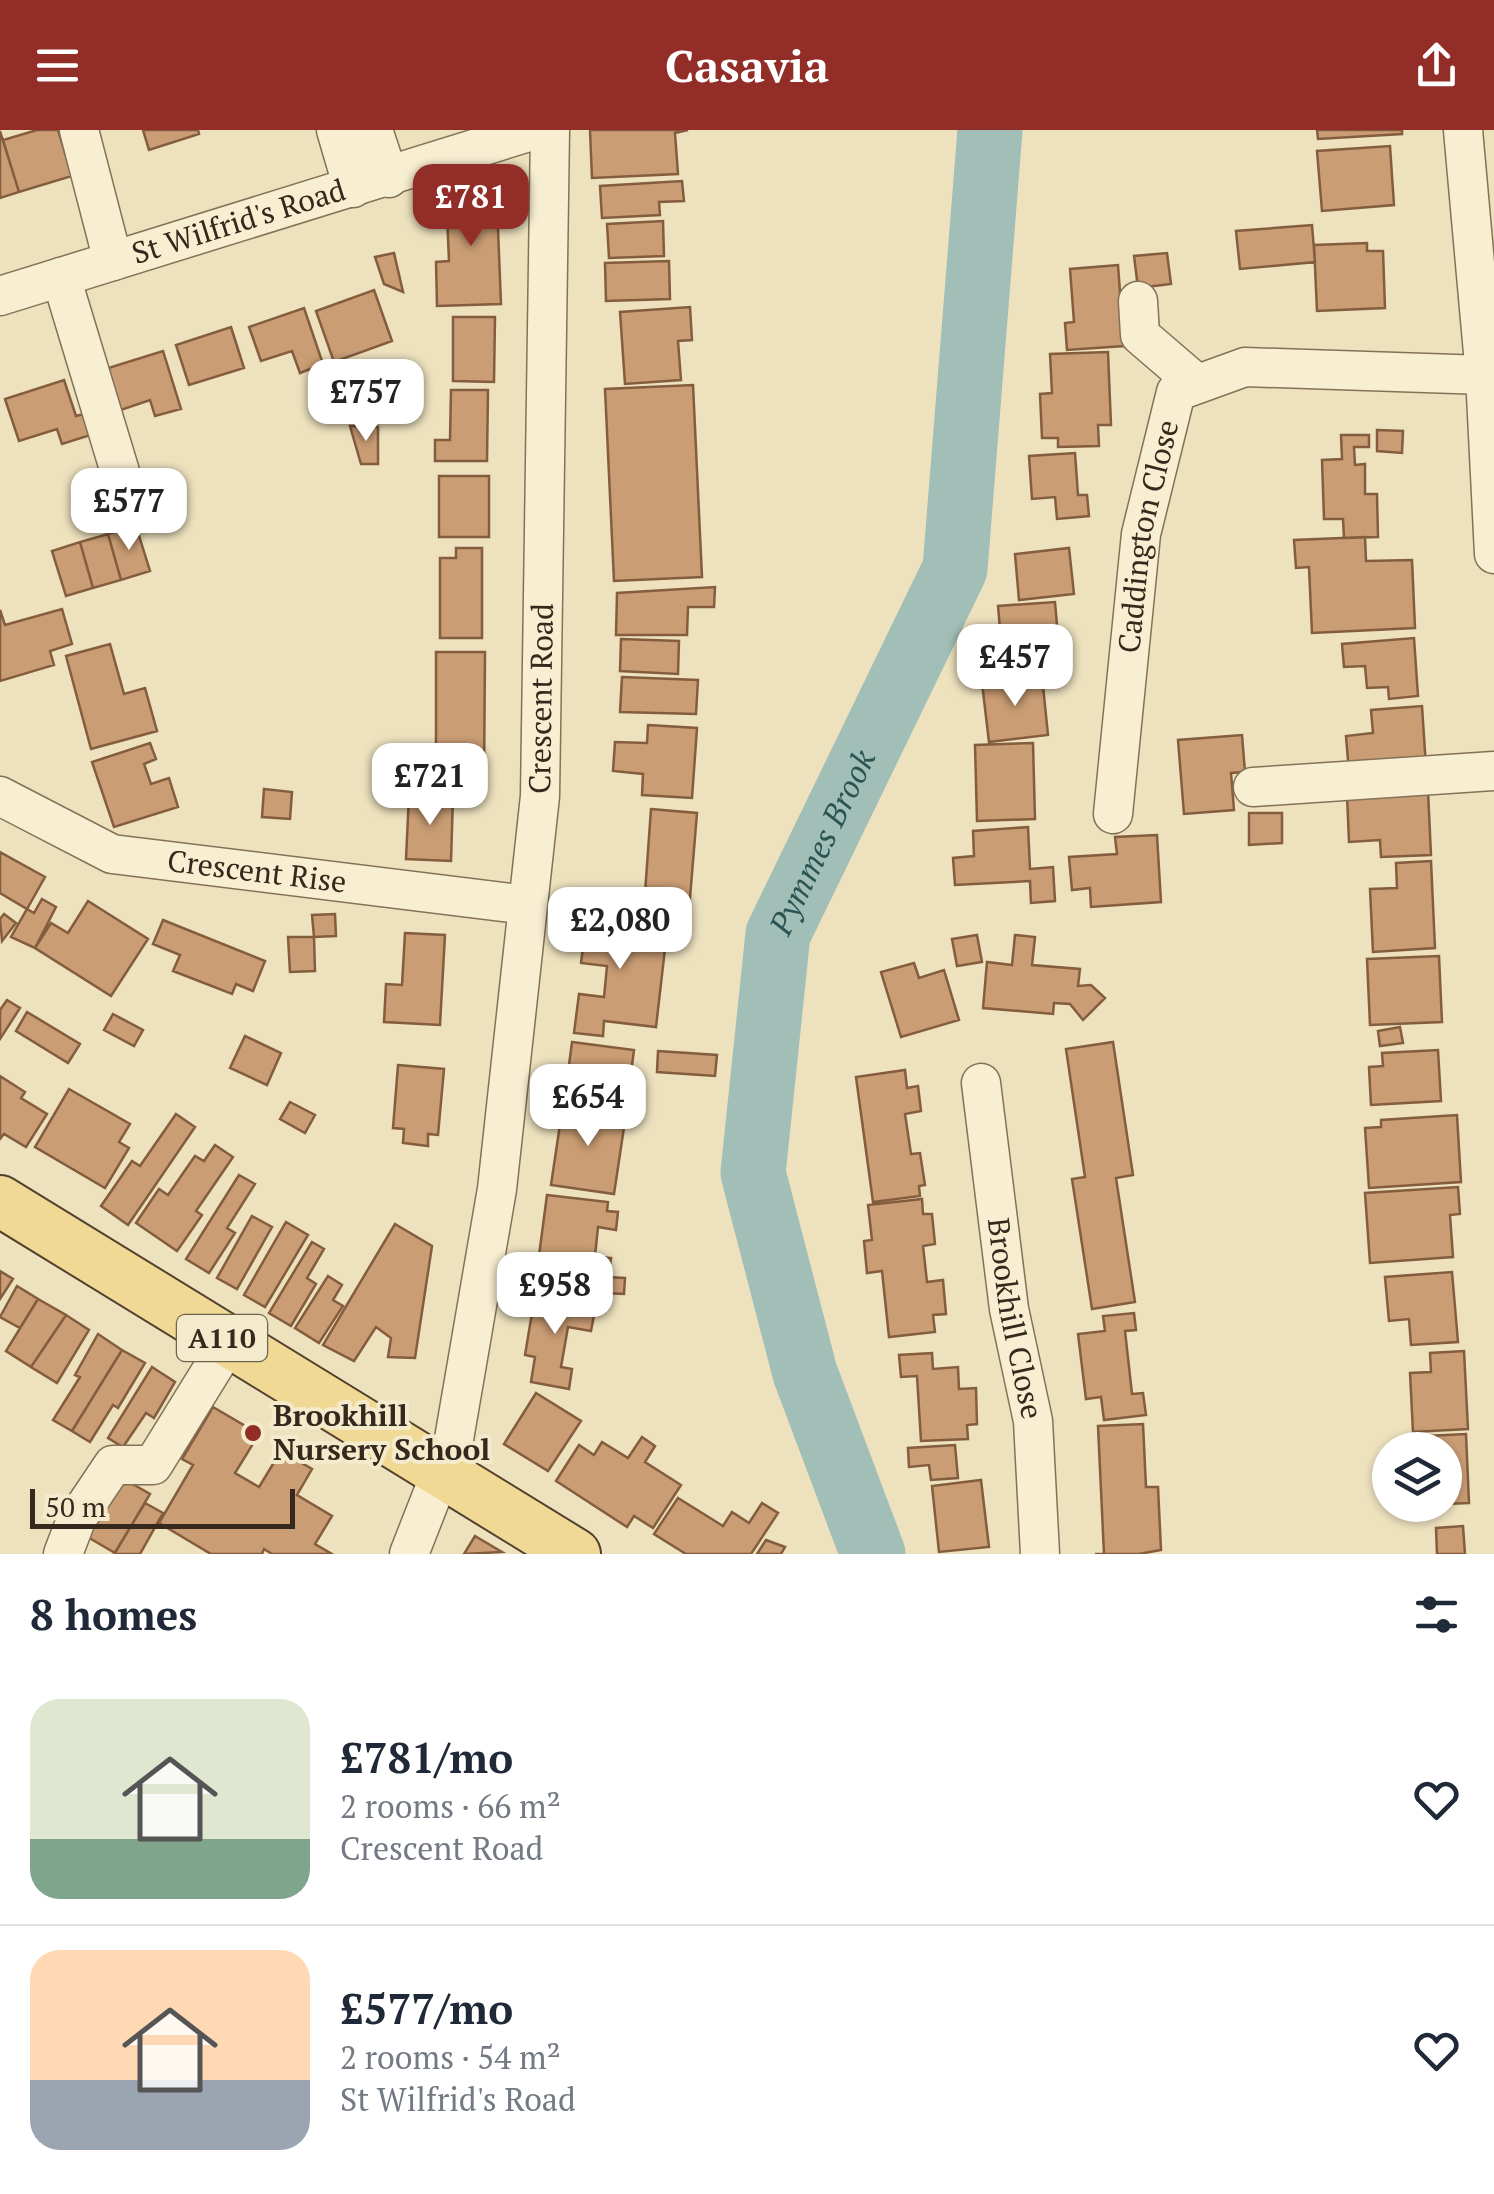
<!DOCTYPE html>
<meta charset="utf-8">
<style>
:root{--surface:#fff;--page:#f6f6f7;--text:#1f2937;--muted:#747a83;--line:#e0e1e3;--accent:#922d28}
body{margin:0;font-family:"PT Serif",serif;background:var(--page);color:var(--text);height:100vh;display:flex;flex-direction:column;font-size:38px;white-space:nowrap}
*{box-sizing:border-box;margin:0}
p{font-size:32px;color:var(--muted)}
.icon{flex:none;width:55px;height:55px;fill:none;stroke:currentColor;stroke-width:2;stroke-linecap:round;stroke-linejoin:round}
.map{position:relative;height:1424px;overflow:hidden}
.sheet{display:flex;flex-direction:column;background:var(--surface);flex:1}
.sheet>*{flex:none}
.controls{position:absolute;left:1372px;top:1302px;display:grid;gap:20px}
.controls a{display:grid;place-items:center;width:90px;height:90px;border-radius:50%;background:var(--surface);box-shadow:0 2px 8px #0004;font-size:50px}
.scale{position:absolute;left:30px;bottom:25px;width:265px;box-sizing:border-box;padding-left:10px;border:5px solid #34291c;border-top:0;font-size:28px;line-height:35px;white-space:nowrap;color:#34291c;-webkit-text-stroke:8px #f4ebcd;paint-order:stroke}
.price{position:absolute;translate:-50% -85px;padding:0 22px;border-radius:20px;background:#fff;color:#222;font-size:32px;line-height:65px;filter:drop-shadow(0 2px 5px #0008)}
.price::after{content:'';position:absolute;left:50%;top:60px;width:30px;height:22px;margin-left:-15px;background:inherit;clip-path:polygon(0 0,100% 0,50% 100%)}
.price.current{background:var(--accent);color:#fff}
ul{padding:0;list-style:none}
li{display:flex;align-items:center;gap:30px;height:250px;padding:0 30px}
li+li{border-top:2px solid var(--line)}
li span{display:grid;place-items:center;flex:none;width:280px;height:200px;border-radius:30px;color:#555}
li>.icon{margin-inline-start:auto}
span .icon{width:120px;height:120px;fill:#fffc;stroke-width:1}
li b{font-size:42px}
h2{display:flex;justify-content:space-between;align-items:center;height:120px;padding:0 30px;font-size:42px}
header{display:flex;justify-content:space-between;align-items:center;height:130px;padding:0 30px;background:var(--accent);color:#fff;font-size:45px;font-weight:600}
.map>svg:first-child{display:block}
</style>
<header><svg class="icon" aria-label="menu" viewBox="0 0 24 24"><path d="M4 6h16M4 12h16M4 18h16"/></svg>Casavia<svg class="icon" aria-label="share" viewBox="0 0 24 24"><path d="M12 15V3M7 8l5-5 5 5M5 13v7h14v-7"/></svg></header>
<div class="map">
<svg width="1494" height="1424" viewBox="0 0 1494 1424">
<rect width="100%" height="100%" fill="#ede1be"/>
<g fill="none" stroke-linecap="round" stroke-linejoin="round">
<path stroke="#a1beb7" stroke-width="65" id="s1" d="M873 1424 805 1243 753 1043 778 804 955 439 990 0"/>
</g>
<path fill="#ca9d74" stroke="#835d3e" stroke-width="2.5" d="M37 0H58L72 46 19 62 3 10Z
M143 0H198L199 4 149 20Z
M590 0H688L675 3 678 44 592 48Z
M1317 0H1402V4L1318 9Z
M0 1 19 62 0 68Z
M1390 16 1394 75 1322 81 1317 21Z
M496 49 501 174 437 176 436 132 449 131 446 62 472 61V51Z
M682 51 684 71 659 72 660 85 602 88 600 56Z
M663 91 664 126 609 128 607 94Z
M1312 95 1315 132 1240 139 1236 101Z
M1367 113V121H1383L1385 178 1317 181 1314 115Z
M394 123 403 162 384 154 375 127Z
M1167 123 1171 154 1138 158 1134 126Z
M669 131 670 169 606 171 605 133Z
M1118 135 1124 216 1067 220 1065 193 1074 192 1070 139Z
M374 160 392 211 334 232 316 181Z
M690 177 692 210 678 211 681 250 625 254 620 182Z
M304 178 323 234 300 243 292 221 261 231 249 197Z
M453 187H495L494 252 453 251Z
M231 197 244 238 189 255 176 215Z
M163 221 181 279 155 286 150 270 118 281 105 239Z
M1108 222 1111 295H1098L1099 316 1058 317V308H1042L1040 264 1052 263 1050 224Z
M64 250 76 286 91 282 97 303 62 314 57 299 19 311 5 269Z
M693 255 702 447 614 451 605 259Z
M451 260H488L487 331H435V310H450Z
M350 296 378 297V334H361Z
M1377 300 1403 301 1402 323 1377 321Z
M1341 305H1369V317H1354L1355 335 1365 334V364H1377L1378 407 1344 408 1343 389H1324L1322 330 1342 329Z
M1075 323 1078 365H1087L1089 386 1057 389 1055 367 1032 369 1029 326Z
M439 346H489V407H439Z
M136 396 150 441 121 450 108 404Z
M108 404 121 450 93 458 80 412Z
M1365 407 1366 431 1412 430 1415 498 1312 503 1309 437 1296 438 1294 410Z
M80 412 93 458 66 466 52 421Z
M456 418H482V508H440V428H456Z
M1069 418 1074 464 1019 470 1015 424Z
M715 457 714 477H688L687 505H616L617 463Z
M1055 472 1061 541 1004 546 998 476Z
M62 479 72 514 50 521 54 535 0 551V480L5 495Z
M1414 508 1418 566 1389 569 1388 557 1367 558 1365 536 1344 537 1342 514Z
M621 509 679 511 678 544 620 541Z
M110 514 124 564 145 558 157 601 91 619 66 526Z
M436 522H485L484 652H436Z
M1042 546 1048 605 989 612 982 553Z
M622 547 698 550 696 584 620 582Z
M1422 576 1426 637 1349 642 1346 606 1373 603 1371 580Z
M648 595 697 598 692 668 642 665 643 644 613 641 615 612 647 613Z
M1242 605 1245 642 1231 643 1234 680 1184 684 1178 610Z
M150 613 156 629 144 634 151 654 169 648 178 677 114 697 92 632Z
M1033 613 1035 689 977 691 975 615Z
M264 659 292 662 290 689 262 687Z
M1428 661 1431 725 1381 727 1380 710 1349 712 1347 665Z
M409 665 453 667 451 731 406 729Z
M651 679 697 683 689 780 644 777Z
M1249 683H1282V713L1249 715Z
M1028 697 1030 739 1053 737 1055 771 1031 773 1030 751 955 755 953 728 974 726 973 701Z
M1157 705 1161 772 1091 777 1090 758 1072 760 1069 727 1117 724 1115 707Z
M0 722 45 747 27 779 0 763Z
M1431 731 1435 818 1373 822 1370 759 1397 758 1396 733Z
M42 769 56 777 35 818 11 807 27 779 34 783Z
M589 770 621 773 619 791 638 794 636 807 666 810 656 897 604 891 603 906 574 903 579 864 604 867 607 836 581 833Z
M88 771 148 809 111 866 35 818 51 793 68 803Z
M4 784 16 793 2 811 0 789Z
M335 784 336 806 314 807 312 785Z
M163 790 265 831 253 861 236 854 232 864 173 841 180 825 153 814Z
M405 803 445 805 440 895 384 892 386 854 402 855Z
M977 805 982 832 957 836 952 809Z
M1015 805 1035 807 1032 835 1080 839 1078 856 1091 855 1105 868 1083 890 1070 874 1054 873 1053 884 983 878 987 832 1012 835Z
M288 807H314L315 841 290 842Z
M1439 826 1442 892 1370 895 1367 829Z
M914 833 919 848 944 840 959 890 901 907 881 842Z
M7 870 20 878 0 909V880Z
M27 882 80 914 68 933 16 901Z
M113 884 143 900 134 916 104 900Z
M1400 897 1403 913 1380 916 1378 901Z
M245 906 281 923 267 955 230 938Z
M572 912 634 920 627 974 565 966Z
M1113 912 1133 1045 1116 1048 1135 1172 1092 1179 1072 1049 1085 1047 1066 919Z
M1438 920 1441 971 1371 975 1369 937 1383 936 1382 923Z
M658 921 717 925 715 946 657 942Z
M398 935 444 939 438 1005 428 1004V1016L403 1013 404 999 393 998Z
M905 940 907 958 918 956 921 981 905 984 911 1024 920 1023 925 1055 919 1056 920 1066 873 1072 856 947Z
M0 946 25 962 21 968 47 984 26 1017 4 1004 0 1009Z
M69 959 130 994 119 1012 129 1018 105 1058 35 1017Z
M290 972 315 985 305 1003 280 989Z
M563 974 626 984 614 1064 551 1055Z
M176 984 195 997 128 1095 101 1076 132 1031 140 1036Z
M1457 985 1461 1052 1369 1058 1365 998 1381 997V990Z
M215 1015 233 1027 196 1081 202 1085 177 1121 136 1093 159 1059 168 1065 195 1026 204 1031Z
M239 1045 255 1054 227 1098 235 1103 209 1143 186 1129Z
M1458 1057 1460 1084 1450 1085 1453 1127 1370 1133 1365 1063Z
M547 1065 608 1072 607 1081 618 1082 616 1100 598 1097 595 1126 611 1128 609 1144 592 1142 590 1155 536 1148Z
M922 1069 923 1084H932L935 1114 923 1116 927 1152 943 1150 946 1184 933 1185 935 1202 889 1207 882 1141 867 1143 864 1111 872 1110 868 1075Z
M252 1086 272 1097 237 1159 217 1148Z
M286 1092 308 1105 265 1177 244 1165Z
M395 1094 432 1116 415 1228 388 1227 391 1208 376 1197 354 1231 323 1215Z
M312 1112 324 1119 307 1148 316 1154 291 1196 269 1183Z
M0 1141 13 1149 0 1169Z
M1452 1142 1458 1212 1411 1215 1409 1189 1389 1191 1385 1147Z
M328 1146 342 1155 333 1170 343 1176 319 1213 295 1198Z
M605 1147 625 1148 624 1164 604 1163Z
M17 1156 38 1169 20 1198 0 1187Z
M535 1165 596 1175 591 1201 568 1197 561 1237 572 1239 569 1259 531 1252 535 1227 525 1225Z
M38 1169 66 1185 31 1237 6 1221Z
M1134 1183 1136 1200 1125 1201 1132 1264 1143 1263 1146 1285 1104 1290 1101 1267 1086 1269 1078 1204 1105 1201 1103 1186Z
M66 1185 89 1200 57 1253 31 1237Z
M98 1204 122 1220 72 1301 53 1290 80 1247 75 1245Z
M122 1220 145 1233 118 1278 113 1275 90 1312 72 1301Z
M1464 1221 1468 1299 1413 1302 1410 1243 1431 1242 1430 1223Z
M932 1223 933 1239 958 1237 959 1259 976 1258 977 1294 967 1295 968 1309 921 1311 917 1246 901 1247 899 1225Z
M152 1237 175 1252 154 1288 146 1283 123 1317 108 1308Z
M536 1263 581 1291 548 1341 504 1314Z
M213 1277 259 1304 235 1343 259 1357 281 1321 312 1339 297 1365 332 1386 315 1414 332 1424H272L264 1419 262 1424H211L159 1393 193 1335 182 1329Z
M1143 1294 1146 1357H1158L1161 1420 1139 1424H1095H1104L1098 1296Z
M1466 1304 1469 1373 1445 1374V1320H1407L1406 1307Z
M642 1307 655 1316 645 1332 681 1355 653 1398 634 1386 627 1397 556 1351 579 1315 594 1325 602 1312 628 1328Z
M955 1315 958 1348 931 1350 929 1335 909 1337 908 1318Z
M122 1348 150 1364 115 1423 79 1402Z
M981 1350 989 1417 939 1422 932 1356Z
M678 1368 723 1396 732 1382 749 1393 762 1373 778 1383 751 1424H686L654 1404Z
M145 1373 163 1383 140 1424H114Z
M1463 1396 1465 1424H1437L1436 1398Z
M475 1406 502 1422 464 1424Z
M766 1410 785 1417 781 1424H757Z"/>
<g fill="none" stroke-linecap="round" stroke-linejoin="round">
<g stroke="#847257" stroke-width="41">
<g id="minor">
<path d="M79 0 113 131"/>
<path d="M336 0 353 58"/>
<path d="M373 0 389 48"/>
<path d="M1463 0 1485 245 1494 424"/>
<path d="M61 147 130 375"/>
<path id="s2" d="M0 166 535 0"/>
<path d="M1138 171 1140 205 1197 254"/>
<path d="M1253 657 1494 641"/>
<path id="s3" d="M0 666 112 724 527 775"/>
<path id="s4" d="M1113 684 1141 404 1176 262 1245 237 1485 245"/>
<path id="s5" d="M981 953 1009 1179 1033 1291 1040 1424"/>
<path d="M63 1424 76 1390 113 1335H153L229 1212"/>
<path id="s6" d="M409 1424 454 1309 497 1059 540 666 550 0"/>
</g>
</g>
<g stroke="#52402c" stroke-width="54">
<path id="major" d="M0 1071 575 1424"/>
</g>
<use href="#minor" stroke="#f8eed1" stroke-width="38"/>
<use href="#major" stroke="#f0d995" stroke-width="50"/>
</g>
<circle fill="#922d28" stroke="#f4ebcd" stroke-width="4" cx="253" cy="1303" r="10"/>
<g text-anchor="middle" stroke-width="8" stroke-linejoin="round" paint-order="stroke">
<rect fill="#f4ebcd" stroke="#6e6351" stroke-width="2.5" x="177" y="1185" width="90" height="46" rx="8"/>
<g font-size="28" font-weight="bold" fill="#34291c">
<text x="222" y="1218">A110</text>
</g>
<g font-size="30" fill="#34291c" stroke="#f4ebcd">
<text dy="10" stroke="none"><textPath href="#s2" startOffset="250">St Wilfrid's Road</textPath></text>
<text dy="10" stroke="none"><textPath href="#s4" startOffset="280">Caddington Close</textPath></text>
<text dy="10" stroke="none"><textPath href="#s6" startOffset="870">Crescent Road</textPath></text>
<text dy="10" stroke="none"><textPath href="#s3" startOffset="272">Crescent Rise</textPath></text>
<text dy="10" stroke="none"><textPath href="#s5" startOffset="238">Brookhill Close</textPath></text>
</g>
<g font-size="30" font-weight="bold" fill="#34291c" stroke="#f4ebcd" text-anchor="start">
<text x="273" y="1296">Brookhill<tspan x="273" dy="34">Nursery School</tspan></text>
</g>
<g font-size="32" font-style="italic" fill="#2b5453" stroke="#f4ebcd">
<text dy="11" stroke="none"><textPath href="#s1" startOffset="742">Pymmes Brook</textPath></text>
</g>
</g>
</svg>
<div class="controls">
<a><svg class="icon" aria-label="layers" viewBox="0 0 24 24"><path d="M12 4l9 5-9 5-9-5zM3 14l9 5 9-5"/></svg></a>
</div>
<div class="scale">50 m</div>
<b class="price current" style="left:471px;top:119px">£781</b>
<b class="price" style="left:366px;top:314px">£757</b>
<b class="price" style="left:129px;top:423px">£577</b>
<b class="price" style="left:1015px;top:579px">£457</b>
<b class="price" style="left:430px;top:698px">£721</b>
<b class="price" style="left:620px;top:842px">£2,080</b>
<b class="price" style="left:588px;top:1019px">£654</b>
<b class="price" style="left:555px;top:1207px">£958</b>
</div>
<section class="sheet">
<h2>8 homes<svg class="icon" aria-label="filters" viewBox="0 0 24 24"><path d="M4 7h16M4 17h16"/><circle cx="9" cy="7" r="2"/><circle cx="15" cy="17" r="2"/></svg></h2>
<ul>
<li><span style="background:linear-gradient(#dfe7d0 70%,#7fa58c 0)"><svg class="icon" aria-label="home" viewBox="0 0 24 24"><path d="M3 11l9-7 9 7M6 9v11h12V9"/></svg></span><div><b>£781/mo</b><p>2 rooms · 66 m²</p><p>Crescent Road</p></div><svg class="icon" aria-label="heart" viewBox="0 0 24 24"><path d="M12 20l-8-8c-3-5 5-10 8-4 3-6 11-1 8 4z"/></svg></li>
<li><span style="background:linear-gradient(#ffd9b3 65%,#9aa5b1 0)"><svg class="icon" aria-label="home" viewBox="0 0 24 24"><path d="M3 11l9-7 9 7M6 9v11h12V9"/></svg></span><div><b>£577/mo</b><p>2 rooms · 54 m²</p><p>St Wilfrid's Road</p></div><svg class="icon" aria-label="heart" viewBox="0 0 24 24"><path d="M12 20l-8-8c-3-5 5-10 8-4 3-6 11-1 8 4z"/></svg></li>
</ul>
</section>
